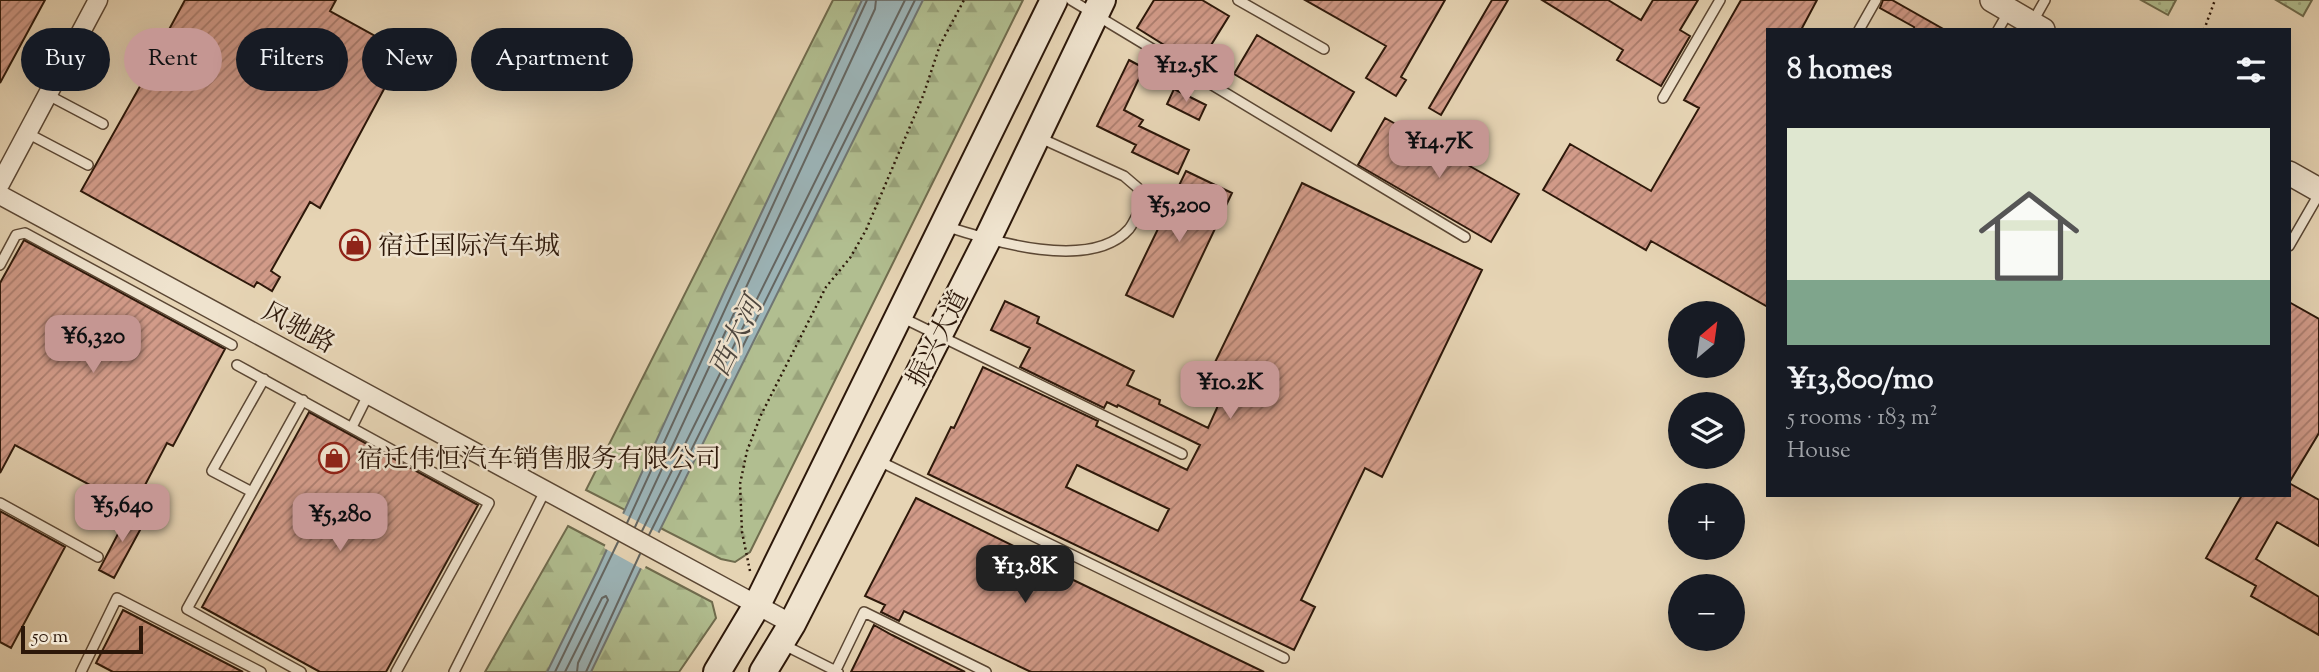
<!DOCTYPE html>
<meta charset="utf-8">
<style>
:root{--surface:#171b24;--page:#242831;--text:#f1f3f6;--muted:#9ea1a6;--accent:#c59692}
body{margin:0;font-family:"Sorts Mill Goudy","Noto Serif SC",serif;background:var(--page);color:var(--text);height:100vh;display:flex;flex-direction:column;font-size:26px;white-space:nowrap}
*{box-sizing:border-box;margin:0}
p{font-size:23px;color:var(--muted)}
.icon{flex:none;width:38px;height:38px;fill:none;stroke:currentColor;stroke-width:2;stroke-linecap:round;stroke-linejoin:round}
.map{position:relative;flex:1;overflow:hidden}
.details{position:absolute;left:1766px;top:28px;width:525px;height:469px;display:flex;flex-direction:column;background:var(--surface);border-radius:0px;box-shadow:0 7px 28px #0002}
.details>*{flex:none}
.top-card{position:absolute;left:21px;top:28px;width:665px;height:63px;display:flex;gap:14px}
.needle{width:46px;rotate:29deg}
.fabs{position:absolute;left:1668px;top:301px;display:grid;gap:14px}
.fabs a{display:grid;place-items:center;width:77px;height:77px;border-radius:50%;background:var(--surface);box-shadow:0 7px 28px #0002;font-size:35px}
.scale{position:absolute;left:21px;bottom:18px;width:122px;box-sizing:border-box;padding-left:7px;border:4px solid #2d180a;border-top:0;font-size:19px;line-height:24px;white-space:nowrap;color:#2d180a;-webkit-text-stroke:5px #efe3ce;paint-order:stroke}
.price{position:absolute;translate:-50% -60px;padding:0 16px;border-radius:14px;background:var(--accent);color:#111;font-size:23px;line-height:46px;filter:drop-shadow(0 2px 4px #0008)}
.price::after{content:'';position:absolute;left:50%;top:42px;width:21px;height:16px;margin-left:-10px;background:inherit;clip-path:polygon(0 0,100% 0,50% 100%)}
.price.current{background:#222;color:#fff}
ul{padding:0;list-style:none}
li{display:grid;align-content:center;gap:14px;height:371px;padding:0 21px}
li span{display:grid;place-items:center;height:217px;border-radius:0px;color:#555}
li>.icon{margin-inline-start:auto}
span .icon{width:126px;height:126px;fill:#fffc;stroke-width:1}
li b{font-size:30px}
h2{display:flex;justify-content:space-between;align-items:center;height:84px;padding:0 21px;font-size:30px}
.tag{padding:0 24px;border-radius:32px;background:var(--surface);box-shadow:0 7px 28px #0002;font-size:24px;line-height:63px}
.tag.current{background:var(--accent);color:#111}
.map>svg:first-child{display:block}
</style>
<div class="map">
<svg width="2319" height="672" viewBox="0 0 2319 672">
<defs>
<pattern id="forest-firs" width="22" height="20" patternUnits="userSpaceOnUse" patternTransform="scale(1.75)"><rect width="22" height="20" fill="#b1be90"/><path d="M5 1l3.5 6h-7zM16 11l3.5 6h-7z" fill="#99a37b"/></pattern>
<pattern id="park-dots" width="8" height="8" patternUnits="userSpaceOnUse" patternTransform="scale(1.75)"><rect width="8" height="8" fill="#b1be90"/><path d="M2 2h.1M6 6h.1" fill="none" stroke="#99a37b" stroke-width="1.8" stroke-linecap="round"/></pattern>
<pattern id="building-hatch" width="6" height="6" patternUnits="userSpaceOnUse" patternTransform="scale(1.75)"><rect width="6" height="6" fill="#d29b89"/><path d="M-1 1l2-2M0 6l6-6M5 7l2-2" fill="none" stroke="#ab7d6e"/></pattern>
</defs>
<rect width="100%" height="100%" fill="#e6d4b4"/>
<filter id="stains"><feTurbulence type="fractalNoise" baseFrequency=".00286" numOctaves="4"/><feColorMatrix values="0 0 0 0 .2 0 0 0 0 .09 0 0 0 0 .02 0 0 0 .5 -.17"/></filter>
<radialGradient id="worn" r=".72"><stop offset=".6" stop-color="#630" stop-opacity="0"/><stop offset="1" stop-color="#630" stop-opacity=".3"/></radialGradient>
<path fill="url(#forest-firs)" stroke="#6f6b4d" stroke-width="2" d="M833 0H1023L750 552 735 562 721 559 586 490Z
M568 526 712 602 716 618 679 672H485Z"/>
<path fill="url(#park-dots)" stroke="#6f6b4d" stroke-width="2" d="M2141 0H2176L2168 15Z
M2276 0H2312L2303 16Z"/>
<path fill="#9cb5b9" stroke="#707673" stroke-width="2" d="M862 0H923L641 568 591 672H547L597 571 725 290Z"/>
<path fill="#e6d4b4" d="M620 512 661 534 644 570 604 548Z"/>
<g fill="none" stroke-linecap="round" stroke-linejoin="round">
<path stroke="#646662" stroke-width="2" d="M627 523 867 0
M635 527 875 9 876 0
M642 531 905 0
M649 535 915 0
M555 672 618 542
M565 672 602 598 606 596 608 600 578 663 577 672
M586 672 640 554"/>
</g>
<path fill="url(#building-hatch)" stroke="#2d180a" stroke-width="2" fill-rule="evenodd" d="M0 0H45L0 83Z
M185 0H336L330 11 404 52 320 208 310 202 271 271 280 277 272 291 257 282 254 287 81 191 161 49 159 48Z
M1154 0H1202L1229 16 1198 66 1137 28Z
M1305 0H1445L1401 77 1406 80 1396 96 1366 78 1386 46Z
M1492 0H1508L1441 115 1429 108Z
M1542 0H1608L1641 20 1653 0H1698L1680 30 1690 36 1661 86 1617 60 1623 50Z
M1741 0H1817L1801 30H1768V307L1651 241 1646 250 1543 190 1570 144 1651 191 1699 108 1684 100Z
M1883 0H1892L1945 30H1914V27L1880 8Z
M1257 35 1354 92 1331 131 1234 74Z
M1129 60 1144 68 1124 110 1143 120 1139 126 1189 150 1178 174 1132 152 1136 145 1097 126Z
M1174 89 1206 105 1199 120 1167 104Z
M1385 118 1519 194 1491 242 1358 165Z
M1186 171 1232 193 1173 317 1126 295Z
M1302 183 1482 270 1382 477 1365 468 1301 600 1315 607 1294 650 928 474 951 427 954 428 983 367 1098 421 1096 426 1187 470 1200 445 1118 405 1117 407 1107 402 1104 408 1020 367 1030 348 991 330 1005 301 1039 317 1037 323 1134 371 1127 385 1160 400 1159 404 1208 428 1221 399 1202 389ZM1077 465 1169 509 1158 531 1066 487Z
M24 240 225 349 173 446 167 443 133 508 15 445 0 473V283Z
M2289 302 2319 319V433L2289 483 2319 500V546L2277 522 2256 559 2319 597V635L2251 596 2256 586 2206 558 2242 495H2289Z
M309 412 478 505 386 672H320L202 607Z
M916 498 1040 559 1038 563 1264 672H1031L904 611 899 621 881 612 885 605 865 596Z
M0 511 65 547 11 648 0 642Z
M130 511 146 519 114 578 99 570Z
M123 610 243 672H113L96 663Z
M874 625 892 635 965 672H851Z"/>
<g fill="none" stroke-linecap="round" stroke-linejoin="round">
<g stroke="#5b4734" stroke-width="12">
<path id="service" d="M1071 0 1465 237
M1238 0 1324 49
M2032 23 2045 0
M1859 30 1876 0
M1998 30 2009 11
M48 95 103 124
M1663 98 1720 0
M27 133 88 165
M945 226C991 241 1091 272 1129 229 1134 223 1138 212 1142 205L1138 188 1124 176 1038 137
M2289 246 2319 194
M0 265 16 235 25 233 232 345
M901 317 1182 454
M237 365 489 503 396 672
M352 427 368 395
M877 460 1284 658
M252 492 212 471 264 379
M0 503 98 557
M782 644 838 672
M81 672 117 598 261 672
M301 672 187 609 303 400
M454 672 545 491
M835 672 864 612 986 672"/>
</g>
<g stroke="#5b4734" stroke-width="21">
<path id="minor" d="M0 184 98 0
M0 195 792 624"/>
</g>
<g stroke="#5b4734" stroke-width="26">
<path id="tertiary" d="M1992 0 2043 30
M2289 173 2319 190"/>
</g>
<g stroke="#2d180a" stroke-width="30">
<path id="secondary" d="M717 672 757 605 1054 0
M763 672 792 624 987 240 1102 0"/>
</g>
<path stroke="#2d180a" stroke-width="2.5" stroke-dasharray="2 3.5" stroke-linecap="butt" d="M2204 30 2215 0
M750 571 742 532 740 484 747 451 761 415 826 287 850 258 866 230 923 96 940 45 964 0"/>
<use href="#service" stroke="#efe3ce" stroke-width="9"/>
<use href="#minor" stroke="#efe3ce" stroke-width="18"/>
<use href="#tertiary" stroke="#efe3ce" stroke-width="23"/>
<use href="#secondary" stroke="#efe3ce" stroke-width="26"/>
</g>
<defs>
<g id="shop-ring" transform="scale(1.575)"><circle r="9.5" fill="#efe3ce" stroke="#8f2418" stroke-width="1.5"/><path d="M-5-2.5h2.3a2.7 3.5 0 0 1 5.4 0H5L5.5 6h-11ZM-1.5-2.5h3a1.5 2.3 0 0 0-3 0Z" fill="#8f2418"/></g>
</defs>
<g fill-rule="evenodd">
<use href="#shop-ring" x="355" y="245"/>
<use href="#shop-ring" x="334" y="458"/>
</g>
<g text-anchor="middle" stroke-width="5" stroke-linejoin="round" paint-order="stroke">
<g font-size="26" fill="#2d180a" stroke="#efe3ce" text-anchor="start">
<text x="378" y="254">宿迁国际汽车城</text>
<text x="357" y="467">宿迁伟恒汽车销售服务有限公司</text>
</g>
<g font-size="26" fill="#2d180a" stroke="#efe3ce">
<text transform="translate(299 327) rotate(28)" y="9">风驰路</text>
<text transform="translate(937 338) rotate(-63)" y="9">振兴大道</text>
</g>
<g font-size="28" font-style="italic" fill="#4e473f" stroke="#efe3ce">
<text transform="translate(735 336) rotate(-64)" y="10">西大河</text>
</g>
</g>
<rect width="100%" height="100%" filter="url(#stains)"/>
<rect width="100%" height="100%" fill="url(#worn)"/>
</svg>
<div class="fabs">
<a><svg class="needle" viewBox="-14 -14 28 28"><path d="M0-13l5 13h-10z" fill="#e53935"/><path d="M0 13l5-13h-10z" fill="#9ea1a6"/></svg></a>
<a><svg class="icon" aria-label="layers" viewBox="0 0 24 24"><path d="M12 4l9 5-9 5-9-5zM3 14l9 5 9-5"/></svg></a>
<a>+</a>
<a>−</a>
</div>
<div class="scale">50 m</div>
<b class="price" style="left:1186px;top:104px">¥12.5K</b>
<b class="price" style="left:1439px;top:180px">¥14.7K</b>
<b class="price" style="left:1179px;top:244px">¥5,200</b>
<b class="price" style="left:93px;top:375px">¥6,320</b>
<b class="price" style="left:1230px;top:421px">¥10.2K</b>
<b class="price" style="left:122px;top:544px">¥5,640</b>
<b class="price" style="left:340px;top:553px">¥5,280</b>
<b class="price current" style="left:1025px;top:605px">¥13.8K</b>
<div class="top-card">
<a class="tag">Buy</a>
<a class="tag current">Rent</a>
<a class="tag">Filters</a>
<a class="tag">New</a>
<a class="tag">Apartment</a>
</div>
<section class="details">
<h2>8 homes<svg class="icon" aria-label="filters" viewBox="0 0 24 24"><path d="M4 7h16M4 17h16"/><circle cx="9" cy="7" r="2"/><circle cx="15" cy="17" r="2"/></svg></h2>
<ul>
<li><span style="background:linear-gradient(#dfe7d0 70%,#7fa58c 0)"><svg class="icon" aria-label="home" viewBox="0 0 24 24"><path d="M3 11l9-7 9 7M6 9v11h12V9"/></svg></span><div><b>¥13,800/mo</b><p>5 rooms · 183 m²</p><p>House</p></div></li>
</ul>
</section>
</div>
